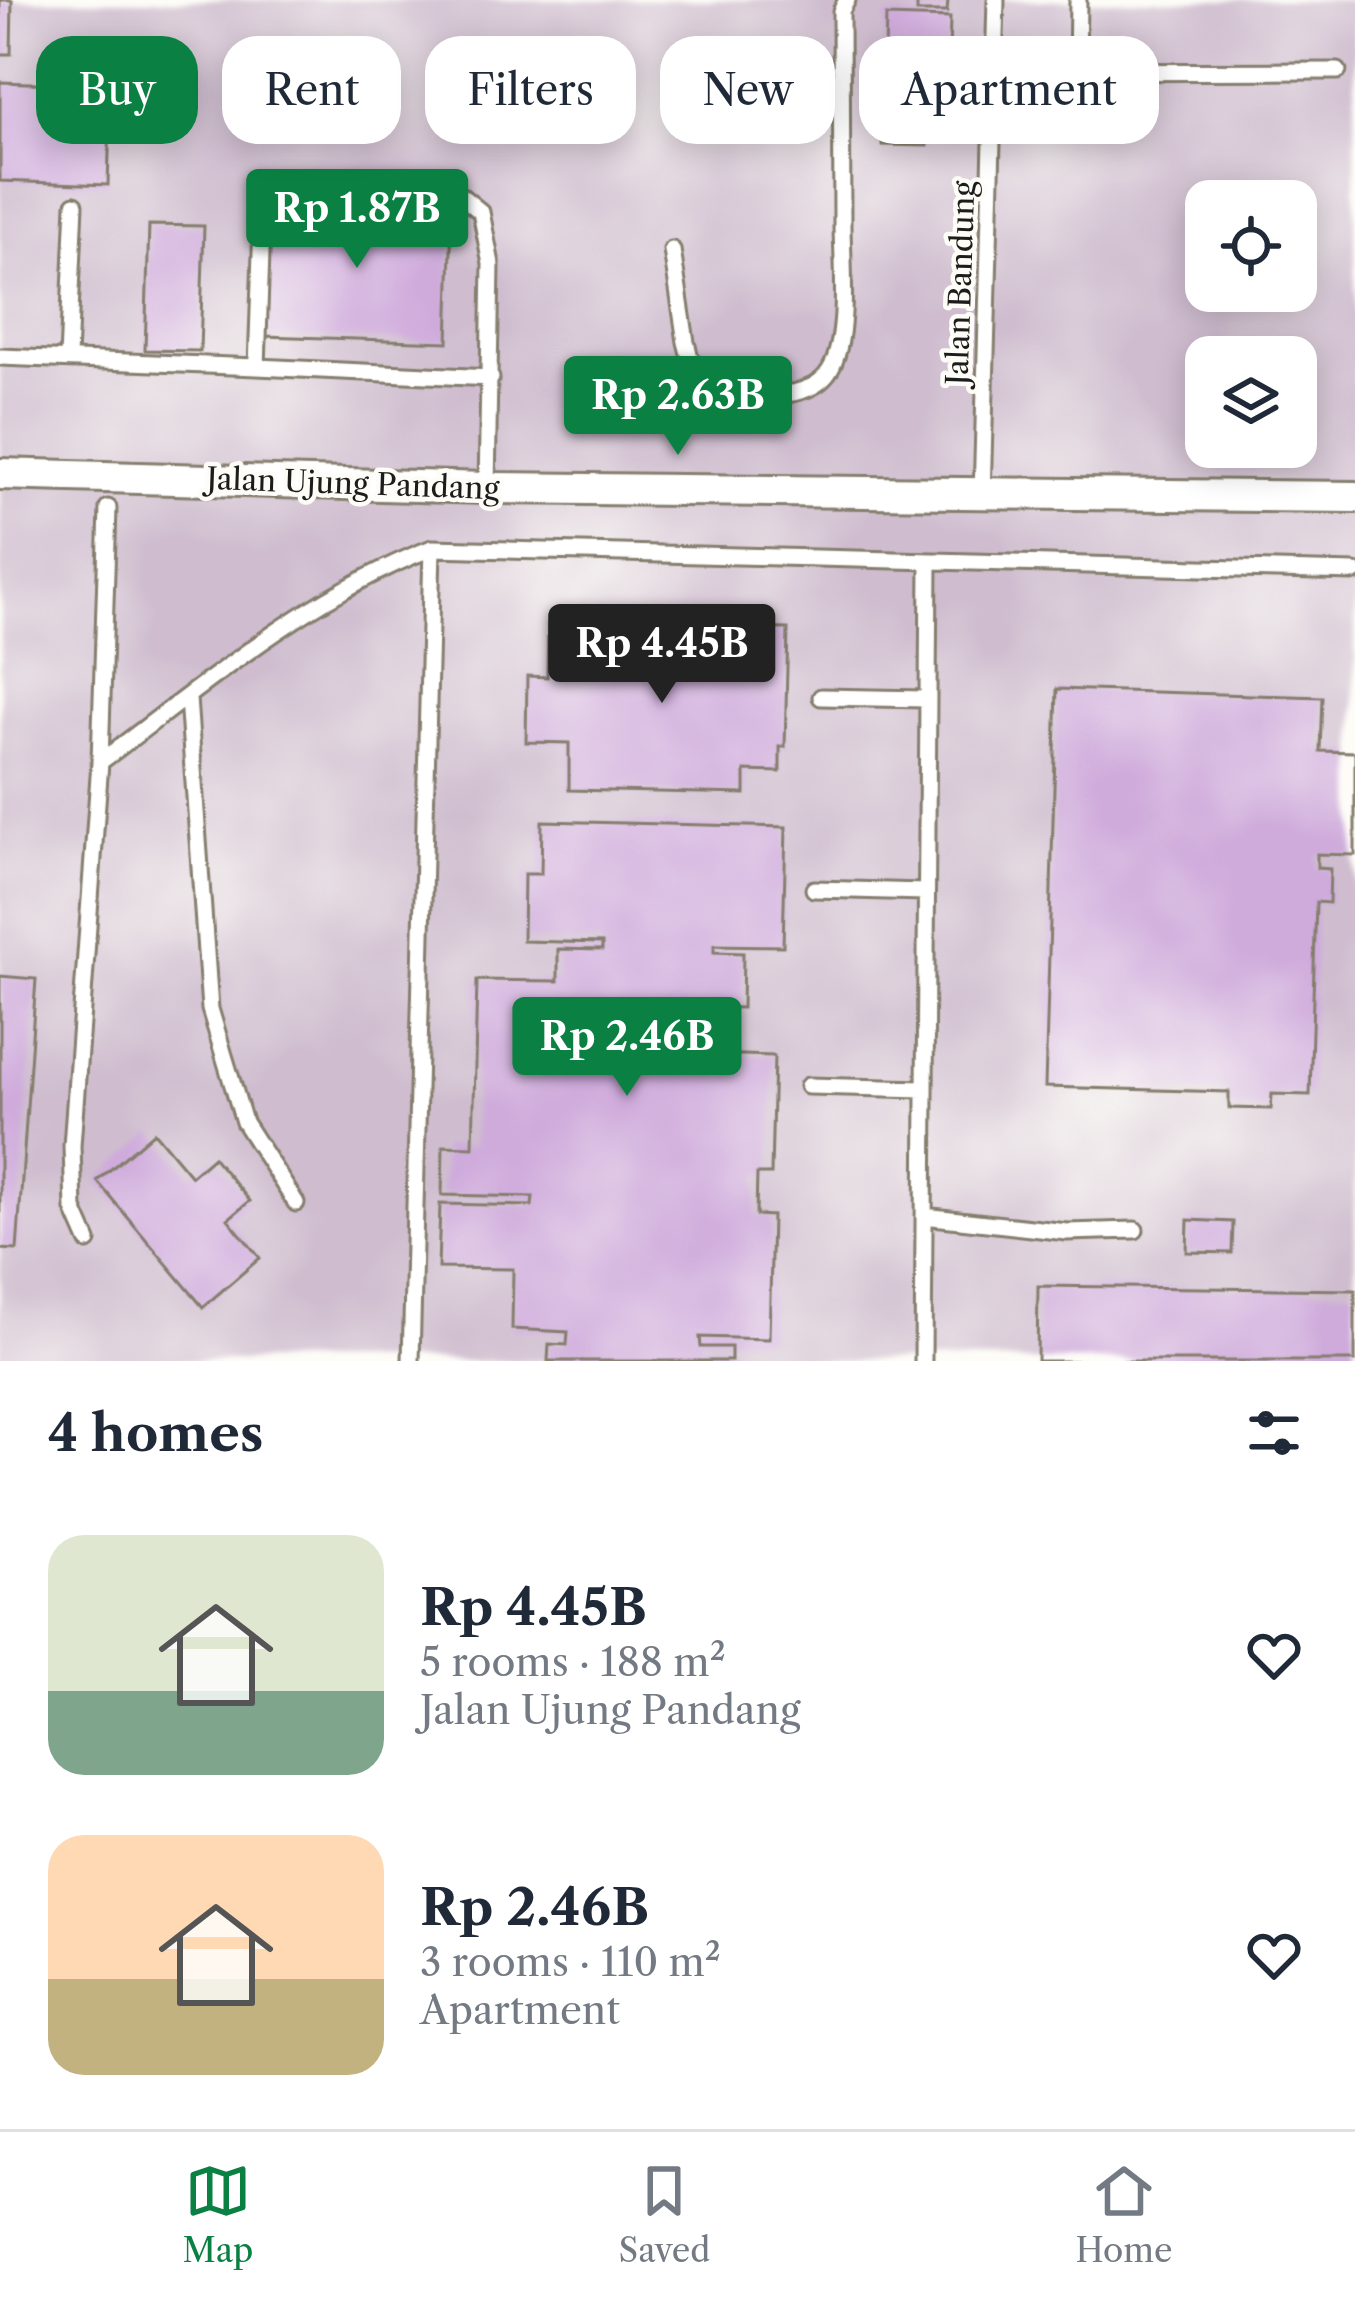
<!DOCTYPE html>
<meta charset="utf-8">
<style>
:root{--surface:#fff;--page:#f2f2f3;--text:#1f2937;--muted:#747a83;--line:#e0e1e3;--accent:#0b8043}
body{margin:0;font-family:"Libre Caslon Text",serif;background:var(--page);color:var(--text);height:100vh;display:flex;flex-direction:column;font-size:45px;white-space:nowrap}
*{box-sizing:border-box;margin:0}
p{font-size:39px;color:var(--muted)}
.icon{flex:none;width:66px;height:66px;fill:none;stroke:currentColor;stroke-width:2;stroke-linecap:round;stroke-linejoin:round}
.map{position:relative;height:1361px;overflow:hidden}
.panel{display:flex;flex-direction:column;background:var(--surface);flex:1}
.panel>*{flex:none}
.guide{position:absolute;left:36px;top:36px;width:1284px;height:108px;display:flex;gap:24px}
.fabs{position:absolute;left:1185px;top:180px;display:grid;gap:24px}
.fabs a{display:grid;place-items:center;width:132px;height:132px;border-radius:24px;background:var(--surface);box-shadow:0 6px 30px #0003;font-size:60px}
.price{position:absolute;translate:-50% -102px;padding:0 27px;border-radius:12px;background:var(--accent);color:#fff;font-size:39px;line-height:78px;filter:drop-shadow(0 3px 6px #0008)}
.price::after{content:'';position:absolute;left:50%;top:72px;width:36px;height:27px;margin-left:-18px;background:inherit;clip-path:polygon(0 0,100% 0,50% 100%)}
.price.active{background:#222;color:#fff}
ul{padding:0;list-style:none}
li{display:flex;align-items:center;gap:36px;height:300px;padding:0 48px}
li span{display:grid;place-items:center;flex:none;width:336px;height:240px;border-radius:36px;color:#555}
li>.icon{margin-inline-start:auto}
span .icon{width:144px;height:144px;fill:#fffc;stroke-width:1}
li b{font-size:51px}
h2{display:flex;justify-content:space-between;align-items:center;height:144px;padding:0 48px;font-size:51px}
.pill{padding:0 42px;border-radius:36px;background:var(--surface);box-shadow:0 6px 30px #0003;font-size:42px;line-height:108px}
.pill.active{background:var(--accent);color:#fff}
.tabs{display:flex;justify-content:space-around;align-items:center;height:168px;border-top:3px solid var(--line);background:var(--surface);font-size:33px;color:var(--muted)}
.tabs a{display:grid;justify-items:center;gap:6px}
.tabs .active{color:var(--accent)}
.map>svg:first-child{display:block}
</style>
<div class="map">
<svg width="1355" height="1361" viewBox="0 0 1355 1361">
<rect width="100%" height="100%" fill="#fdfcf7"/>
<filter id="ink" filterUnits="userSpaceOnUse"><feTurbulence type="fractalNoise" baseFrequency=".00833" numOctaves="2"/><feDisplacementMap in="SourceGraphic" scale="24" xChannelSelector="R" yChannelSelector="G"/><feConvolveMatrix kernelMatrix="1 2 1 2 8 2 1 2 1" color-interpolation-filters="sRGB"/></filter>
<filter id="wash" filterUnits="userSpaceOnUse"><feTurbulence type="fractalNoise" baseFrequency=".004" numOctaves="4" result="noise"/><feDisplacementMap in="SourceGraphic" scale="48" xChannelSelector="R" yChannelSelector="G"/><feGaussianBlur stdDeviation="2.7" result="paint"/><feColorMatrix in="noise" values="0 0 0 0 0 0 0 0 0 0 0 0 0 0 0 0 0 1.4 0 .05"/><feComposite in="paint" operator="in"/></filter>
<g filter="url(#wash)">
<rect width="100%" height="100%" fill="#eee0c0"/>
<path fill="#cfbdcf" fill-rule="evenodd" d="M0 0H1355V1361H0ZM1206 201H1296V291H1206ZM1206 357H1296V447H1206Z"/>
<g id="blocks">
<path fill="#cfabdc" d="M0 0H12L11 54H0Z
M917 0H948L947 12H917Z
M886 16 950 18 949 54 885 52Z
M888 59 946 61 945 92 887 91Z
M0 82 111 86 108 185 0 181Z
M1076 99 1108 100 1107 134 1076 133Z
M883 110 928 111 927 146 882 145Z
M298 194 334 196V205L362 206 363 195 396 196V207L432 208V218H452L448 342 263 336 267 213H274L275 203 297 204Z
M149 225 204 226 200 351 145 350Z
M548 624 788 629 785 747H780V772L745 771V794L569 790V743L526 742 527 676 547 677Z
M1057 689 1322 697 1320 751 1355 752V855L1317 854V868L1330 869 1329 903 1316 902 1310 1095 1272 1094 1271 1109 1229 1108V1092L1045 1087Z
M542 821 786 827 783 946 714 945V952L743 953 742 1008 696 1007V1024H711V1054L774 1056 771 1174H757L756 1215 772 1216 769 1339 700 1337 701 1347H731V1361H548L549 1344 567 1345 568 1332 512 1329 513 1269 438 1268 440 1204 532 1206 533 1197 442 1195 443 1146 473 1147 477 980 558 981V949L602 950V943L523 941 524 874H541Z
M0 976 36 979 17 1250 0 1249Z
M154 1132 191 1176 213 1157 250 1201 228 1219 260 1258 203 1307 97 1181Z
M1188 1220 1233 1222 1232 1253 1187 1252Z
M1038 1286 1355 1290V1361H1037Z"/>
</g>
</g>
<g filter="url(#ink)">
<use href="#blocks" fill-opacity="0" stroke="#857e6e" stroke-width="3"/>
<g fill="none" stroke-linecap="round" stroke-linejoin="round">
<g stroke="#857e6e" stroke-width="21">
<path id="lane" d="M994 72 1338 71
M1077 72 1078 0
M672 250 686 342 695 377C726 397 808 408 830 370 850 337 842 261 842 223 841 152 841 81 841 11L847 0
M0 357 257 367 263 196 271 185 282 182 460 195 481 212 491 264 487 488
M68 358 75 204
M257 367 491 378
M982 496 996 0
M821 697 926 699
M188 698 210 1009 244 1122 296 1203
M100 762C205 684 309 595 432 548L1355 572
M814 889 925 892
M808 1086 924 1089
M924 1216 1067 1232 1135 1230
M88 1241 74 1209 72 1146 100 762 108 508
M411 1361 432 548
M923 1361 929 562"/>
</g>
<g stroke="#857e6e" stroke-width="36">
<path id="street" d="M0 474 487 488 1355 497"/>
</g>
<use href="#lane" stroke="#fff" stroke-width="15"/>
<use href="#street" stroke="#fff" stroke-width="30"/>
</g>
</g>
<g text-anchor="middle" stroke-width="9" stroke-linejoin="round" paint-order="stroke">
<g font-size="30" fill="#1c1c1c" stroke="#fdfcf7">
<text transform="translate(961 283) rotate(-88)" y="10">Jalan Bandung</text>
<text transform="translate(353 484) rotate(2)" y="10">Jalan Ujung Pandang</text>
</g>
</g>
</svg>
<div class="fabs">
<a><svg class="icon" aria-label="locate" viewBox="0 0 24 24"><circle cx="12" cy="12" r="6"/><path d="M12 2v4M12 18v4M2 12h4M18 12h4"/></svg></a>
<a><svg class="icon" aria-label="layers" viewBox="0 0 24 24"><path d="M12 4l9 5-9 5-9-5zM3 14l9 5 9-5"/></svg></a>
</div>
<b class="price" style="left:357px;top:271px">Rp 1.87B</b>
<b class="price" style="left:678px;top:458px">Rp 2.63B</b>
<b class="price active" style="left:662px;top:706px">Rp 4.45B</b>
<b class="price" style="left:627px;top:1099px">Rp 2.46B</b>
<div class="guide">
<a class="pill active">Buy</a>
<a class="pill">Rent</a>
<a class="pill">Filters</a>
<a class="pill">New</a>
<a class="pill">Apartment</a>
</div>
</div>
<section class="panel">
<h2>4 homes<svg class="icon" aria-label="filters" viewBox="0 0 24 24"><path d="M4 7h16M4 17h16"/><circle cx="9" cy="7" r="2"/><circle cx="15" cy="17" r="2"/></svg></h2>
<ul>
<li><span style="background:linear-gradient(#dfe7d0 65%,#7fa58c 0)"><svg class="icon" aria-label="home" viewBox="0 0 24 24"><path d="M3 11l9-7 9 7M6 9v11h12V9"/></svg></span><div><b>Rp 4.45B</b><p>5 rooms · 188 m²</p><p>Jalan Ujung Pandang</p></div><svg class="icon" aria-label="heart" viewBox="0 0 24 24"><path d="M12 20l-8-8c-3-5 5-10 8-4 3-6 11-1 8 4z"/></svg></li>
<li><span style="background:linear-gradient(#ffd9b3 60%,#c2b280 0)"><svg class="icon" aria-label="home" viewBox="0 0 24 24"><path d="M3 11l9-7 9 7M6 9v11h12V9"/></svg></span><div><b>Rp 2.46B</b><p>3 rooms · 110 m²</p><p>Apartment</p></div><svg class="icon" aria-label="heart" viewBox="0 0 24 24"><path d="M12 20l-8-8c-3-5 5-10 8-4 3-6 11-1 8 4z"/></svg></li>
</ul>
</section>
<nav class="tabs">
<a class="active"><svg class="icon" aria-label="map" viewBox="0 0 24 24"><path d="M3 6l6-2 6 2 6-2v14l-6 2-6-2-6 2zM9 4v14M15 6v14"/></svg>Map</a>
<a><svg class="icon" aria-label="saved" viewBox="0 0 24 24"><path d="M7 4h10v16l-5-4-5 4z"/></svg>Saved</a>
<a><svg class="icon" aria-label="home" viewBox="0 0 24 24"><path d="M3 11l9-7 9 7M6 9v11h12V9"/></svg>Home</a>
</nav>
